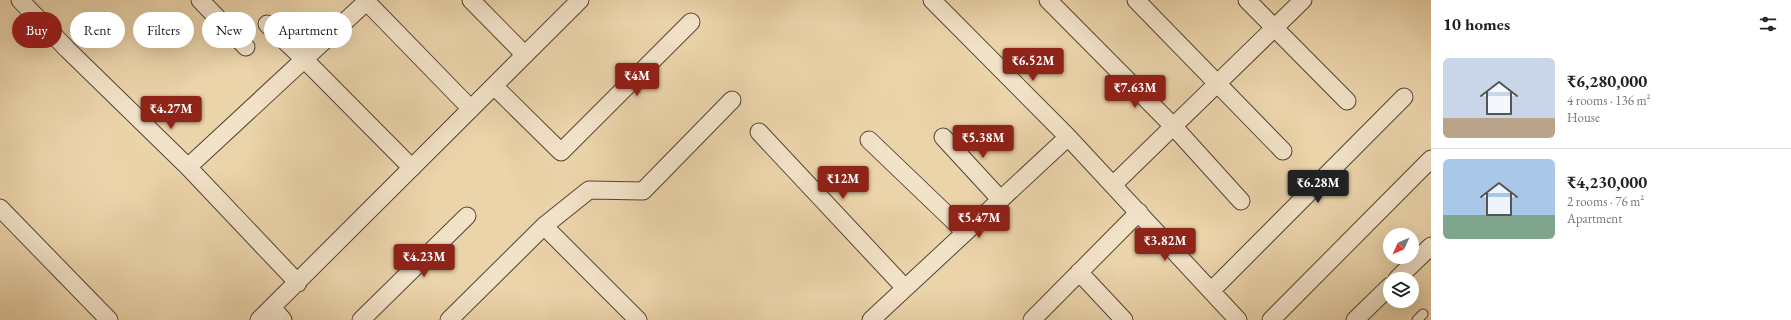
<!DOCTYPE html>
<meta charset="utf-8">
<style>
:root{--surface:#fff;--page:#f2f2f2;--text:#222;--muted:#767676;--line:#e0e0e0;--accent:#8f2418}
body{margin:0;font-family:"EB Garamond",serif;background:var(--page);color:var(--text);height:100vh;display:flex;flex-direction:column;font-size:15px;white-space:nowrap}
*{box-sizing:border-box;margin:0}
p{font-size:13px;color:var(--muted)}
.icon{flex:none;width:22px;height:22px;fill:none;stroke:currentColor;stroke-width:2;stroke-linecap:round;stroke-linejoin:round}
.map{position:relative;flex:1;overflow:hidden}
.details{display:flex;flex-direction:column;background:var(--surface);width:360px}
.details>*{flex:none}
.hud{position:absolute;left:12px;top:12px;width:380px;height:36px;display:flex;gap:8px}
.needle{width:26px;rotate:225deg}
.fabs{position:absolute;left:1383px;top:228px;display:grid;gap:8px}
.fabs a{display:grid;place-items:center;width:36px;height:36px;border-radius:50%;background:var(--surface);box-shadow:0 4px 16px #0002;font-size:20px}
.price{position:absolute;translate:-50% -34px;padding:0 9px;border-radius:4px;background:var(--accent);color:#fff;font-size:13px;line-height:26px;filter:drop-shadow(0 1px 2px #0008)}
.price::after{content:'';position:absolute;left:50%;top:24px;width:12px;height:9px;margin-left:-6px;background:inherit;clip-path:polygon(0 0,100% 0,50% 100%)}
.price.on{background:#222;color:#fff}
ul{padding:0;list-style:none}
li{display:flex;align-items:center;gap:12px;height:100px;padding:0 12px}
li+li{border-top:1px solid var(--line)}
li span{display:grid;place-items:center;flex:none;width:112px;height:80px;border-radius:6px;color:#555}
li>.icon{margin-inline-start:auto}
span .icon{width:48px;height:48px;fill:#fffc;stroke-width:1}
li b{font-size:17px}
h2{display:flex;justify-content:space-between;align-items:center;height:48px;padding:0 12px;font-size:17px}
.pill{padding:0 14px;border-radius:18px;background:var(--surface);box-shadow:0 4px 16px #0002;font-size:14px;line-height:36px}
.pill.on{background:var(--accent);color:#fff}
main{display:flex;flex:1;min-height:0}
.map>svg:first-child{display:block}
</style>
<main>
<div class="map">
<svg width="1431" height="320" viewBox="0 0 1431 320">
<rect width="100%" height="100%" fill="#ebd3aa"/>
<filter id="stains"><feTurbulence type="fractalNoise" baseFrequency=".005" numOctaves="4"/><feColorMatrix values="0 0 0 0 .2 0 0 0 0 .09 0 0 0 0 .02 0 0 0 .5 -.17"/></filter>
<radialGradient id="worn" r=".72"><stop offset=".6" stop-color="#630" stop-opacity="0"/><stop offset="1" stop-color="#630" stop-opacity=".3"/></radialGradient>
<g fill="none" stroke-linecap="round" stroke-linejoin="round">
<g stroke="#524634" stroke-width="11">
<path id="service" d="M1417 320 1423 314"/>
</g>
<g stroke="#524634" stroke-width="19">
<path id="minor" d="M20 0 67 49 188 167 298 283
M200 0 246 47
M365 0 471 109
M471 0 525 55
M932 0 1068 137 1238 320
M1048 0 1174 127 1241 201
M1136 0 1283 151
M1247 0 1347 101
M267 24 305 60 412 168
M494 86 561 152 691 22
M759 132 905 288
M943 137 1001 200
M869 140 965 232
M188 167 366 2
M1113 185 1303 0
M0 208 109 320
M544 226 638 320
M1079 272 1124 320
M1397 279 1431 246
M1211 291 1404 97
M272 307 283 320
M259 320 580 0
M361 320 467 216
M449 320 544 226 589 190 643 191 732 100
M871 320 1068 137
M1032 320 1139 212
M1271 320 1431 159
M1355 320 1390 286"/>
</g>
<use href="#service" stroke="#f2e2c8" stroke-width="9"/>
<use href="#minor" stroke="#f2e2c8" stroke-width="17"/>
</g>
<rect width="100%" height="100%" filter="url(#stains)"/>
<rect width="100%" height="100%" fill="url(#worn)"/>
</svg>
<div class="fabs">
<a><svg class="needle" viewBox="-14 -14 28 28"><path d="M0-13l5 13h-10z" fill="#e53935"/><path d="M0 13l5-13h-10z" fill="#767676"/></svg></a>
<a><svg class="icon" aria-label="layers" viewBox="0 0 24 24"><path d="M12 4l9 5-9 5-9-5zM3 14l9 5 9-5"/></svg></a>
</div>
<b class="price" style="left:1033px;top:82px">₹6.52M</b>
<b class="price" style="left:637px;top:97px">₹4M</b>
<b class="price" style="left:1135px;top:109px">₹7.63M</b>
<b class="price" style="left:171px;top:130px">₹4.27M</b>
<b class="price" style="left:983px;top:159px">₹5.38M</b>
<b class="price" style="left:843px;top:200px">₹12M</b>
<b class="price on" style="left:1318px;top:204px">₹6.28M</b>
<b class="price" style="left:979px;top:239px">₹5.47M</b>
<b class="price" style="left:1165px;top:262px">₹3.82M</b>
<b class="price" style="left:424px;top:278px">₹4.23M</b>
<div class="hud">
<a class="pill on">Buy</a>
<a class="pill">Rent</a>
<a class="pill">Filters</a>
<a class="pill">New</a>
<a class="pill">Apartment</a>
</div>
</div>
<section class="details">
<h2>10 homes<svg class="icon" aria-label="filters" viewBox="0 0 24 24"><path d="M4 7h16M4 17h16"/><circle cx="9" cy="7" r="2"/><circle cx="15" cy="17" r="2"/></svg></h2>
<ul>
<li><span style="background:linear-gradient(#c9d6e8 75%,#b9a48a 0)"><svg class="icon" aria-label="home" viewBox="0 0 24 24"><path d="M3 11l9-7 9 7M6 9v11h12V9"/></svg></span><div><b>₹6,280,000</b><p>4 rooms · 136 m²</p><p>House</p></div></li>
<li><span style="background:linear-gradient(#a9c7e8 70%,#7fa58c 0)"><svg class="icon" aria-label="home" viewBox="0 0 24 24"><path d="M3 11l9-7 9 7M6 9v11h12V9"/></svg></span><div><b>₹4,230,000</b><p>2 rooms · 76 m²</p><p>Apartment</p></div></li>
</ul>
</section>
</main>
